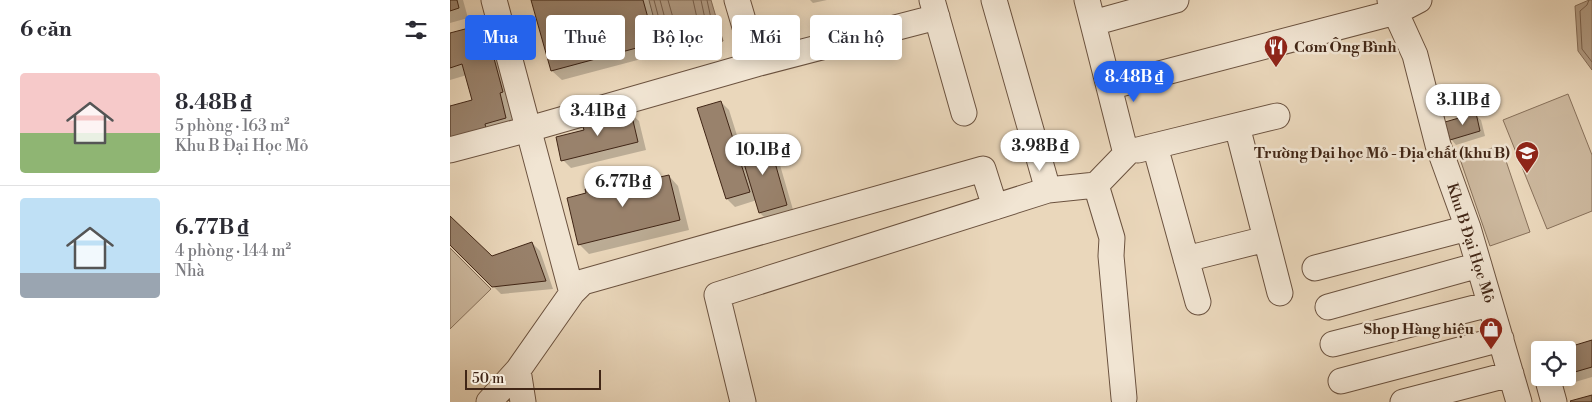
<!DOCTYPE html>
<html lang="vi">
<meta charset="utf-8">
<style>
:root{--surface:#fff;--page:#f2f2f3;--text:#2b2b33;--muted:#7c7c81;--line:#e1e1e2;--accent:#2563eb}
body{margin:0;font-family:"Libre Bodoni",serif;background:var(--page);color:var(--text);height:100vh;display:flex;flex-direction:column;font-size:19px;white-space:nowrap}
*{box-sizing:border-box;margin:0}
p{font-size:16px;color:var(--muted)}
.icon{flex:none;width:28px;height:28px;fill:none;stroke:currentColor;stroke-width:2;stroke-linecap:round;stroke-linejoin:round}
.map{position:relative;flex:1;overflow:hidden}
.details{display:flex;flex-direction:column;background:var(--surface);width:450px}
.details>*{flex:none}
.top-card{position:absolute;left:15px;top:15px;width:475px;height:45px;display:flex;gap:10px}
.tools{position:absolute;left:1081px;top:341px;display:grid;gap:10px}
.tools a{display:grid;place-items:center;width:45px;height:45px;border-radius:5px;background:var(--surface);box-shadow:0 2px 12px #0003;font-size:25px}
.scale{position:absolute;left:15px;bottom:12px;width:136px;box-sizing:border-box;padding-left:5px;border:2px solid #412616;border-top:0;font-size:14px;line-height:18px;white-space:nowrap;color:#412616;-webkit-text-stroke:4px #f1e5d3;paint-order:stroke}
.price{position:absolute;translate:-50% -42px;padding:0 11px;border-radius:18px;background:#fff;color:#222;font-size:16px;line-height:32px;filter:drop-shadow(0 1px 2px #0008)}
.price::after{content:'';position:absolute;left:50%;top:30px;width:15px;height:11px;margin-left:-8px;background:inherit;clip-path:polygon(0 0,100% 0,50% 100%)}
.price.active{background:var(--accent);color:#fff}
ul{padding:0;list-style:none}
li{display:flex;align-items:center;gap:15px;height:125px;padding:0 20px}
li+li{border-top:1px solid var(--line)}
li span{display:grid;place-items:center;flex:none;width:140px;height:100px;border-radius:5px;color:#555}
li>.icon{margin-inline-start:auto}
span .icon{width:60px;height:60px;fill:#fffc;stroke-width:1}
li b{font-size:21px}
h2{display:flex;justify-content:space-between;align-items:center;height:60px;padding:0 20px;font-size:21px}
.tag{padding:0 18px;border-radius:5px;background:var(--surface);box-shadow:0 2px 12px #0003;font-size:18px;line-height:45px}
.tag.active{background:var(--accent);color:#fff}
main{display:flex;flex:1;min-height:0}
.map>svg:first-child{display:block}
</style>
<main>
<section class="details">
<h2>6 căn<svg class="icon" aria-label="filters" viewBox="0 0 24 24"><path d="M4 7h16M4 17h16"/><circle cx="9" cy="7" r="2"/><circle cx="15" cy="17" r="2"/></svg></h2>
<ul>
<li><span style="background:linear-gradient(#f6c9c9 60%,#8fb573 0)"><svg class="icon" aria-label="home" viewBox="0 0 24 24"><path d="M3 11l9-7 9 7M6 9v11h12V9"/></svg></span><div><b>8.48B ₫</b><p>5 phòng · 163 m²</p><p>Khu B Đại Học Mỏ</p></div></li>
<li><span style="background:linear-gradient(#bfe0f5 75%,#9aa5b1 0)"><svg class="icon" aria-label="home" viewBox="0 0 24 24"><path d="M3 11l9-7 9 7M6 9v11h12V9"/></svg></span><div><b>6.77B ₫</b><p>4 phòng · 144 m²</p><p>Nhà</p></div></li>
</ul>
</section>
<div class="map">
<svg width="1142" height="402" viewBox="0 0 1142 402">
<rect width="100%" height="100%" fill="#ead7bb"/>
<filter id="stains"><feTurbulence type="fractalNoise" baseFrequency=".004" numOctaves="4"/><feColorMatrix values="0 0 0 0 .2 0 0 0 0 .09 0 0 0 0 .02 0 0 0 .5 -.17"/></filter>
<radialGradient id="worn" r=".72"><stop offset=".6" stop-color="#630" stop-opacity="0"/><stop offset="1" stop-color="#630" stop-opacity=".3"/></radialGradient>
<path fill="#cdb99f" stroke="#87705a" d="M1118 94 1142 155V211L1097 229 1053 120Z
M1045 147 1054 155 1080 232 1040 246 1010 159Z
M0 248 41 289 0 329Z"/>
<path fill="#b19b83" stroke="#846c57" d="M199 0H261L273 41 214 57Z
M1139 0H1142V70L1128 51 1125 6Z"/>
<path fill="#0003" d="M0 0H13L18 18 0 23Z
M83 0H199L214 53 112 80 102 71Z
M360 0H377L363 3Z
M30 26 40 36 45 56 52 63 65 128 0 150V102L1 107 24 101 17 75 0 80V34Z
M271 102 279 110 291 148 317 140 325 148 344 213 318 221 310 213 307 200 285 207 277 199Z
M181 114 189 121 196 150 121 168 113 160 135 131Z
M1025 115 1031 120 1035 136 1006 145 1001 139Z
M200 175 204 180 219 176 228 186 239 230 139 254 129 244 137 194Z
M0 218 42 258 82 243 90 251 103 289 51 294 0 243Z
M1142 342V377L1098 390 1090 382 1083 359 1090 357V378H1118V350H1113Z"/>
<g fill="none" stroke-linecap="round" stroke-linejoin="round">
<path stroke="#79604c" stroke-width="1" d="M204 0 217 49 219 50 265 37 257 0
M210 0 221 41 224 43 258 33 251 0
M218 0 227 32 229 34 249 27 243 0
M1139 0 1137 5 1130 11 1132 49 1142 62"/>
</g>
<path fill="#99826c" stroke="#412616" d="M0 0H7L9 8 0 11Z
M81 0H193L205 43 101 71Z
M30 25 38 53 42 51 53 92 50 93 56 118 35 124 36 128 0 138V106L22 100 12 64 0 68V33Z
M271 101 300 192 276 199 247 108Z
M181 112 188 142 111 161 106 137 134 130 132 124Z
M1026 113 1030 131 1000 140 995 122Z
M318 138 337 205 309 213 289 147Z
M200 174 201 179 219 175 230 220 128 245 117 198 136 193 135 189Z
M0 216 42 256 82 242 96 281 42 287 0 245Z
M1142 340V367L1118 374V350H1109Z
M1090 356V378L1089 382 1082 358Z
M1142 395V402H1121L1120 401Z"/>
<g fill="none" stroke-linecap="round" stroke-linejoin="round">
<g stroke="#6b523f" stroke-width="27">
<path id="minor" d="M44 0 122 293
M287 0 306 64
M482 0 514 113
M544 0 598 190
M637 0 676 154 646 185
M940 0 965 55 988 145 1018 228 1069 402
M643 23 726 0
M659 87 946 12 969 0
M787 126 830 293
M705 146 748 302
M0 150 79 129 306 64 487 17
M688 150 827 116
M646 185 662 238 661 256 674 398
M736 259 816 239
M865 268 1018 228
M878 307 1029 265
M883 344 1040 304
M68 370 73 402
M891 381 1051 339
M1099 384 1104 402
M39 402 68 370 122 293 133 282 533 169 545 207
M293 402 267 295 598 190 646 185
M953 402 1061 374"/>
</g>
<use href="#minor" stroke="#f1e5d3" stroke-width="25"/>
</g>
<defs>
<g id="restaurant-pin" transform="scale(1.25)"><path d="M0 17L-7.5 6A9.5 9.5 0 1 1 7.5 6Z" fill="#8f2418" stroke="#f1e5d3"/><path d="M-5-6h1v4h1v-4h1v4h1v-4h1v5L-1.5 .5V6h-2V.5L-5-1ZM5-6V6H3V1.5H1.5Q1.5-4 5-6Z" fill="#fff"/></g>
<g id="university-pin" transform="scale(1.25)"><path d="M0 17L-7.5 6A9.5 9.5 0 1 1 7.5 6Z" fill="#8f2418" stroke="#f1e5d3"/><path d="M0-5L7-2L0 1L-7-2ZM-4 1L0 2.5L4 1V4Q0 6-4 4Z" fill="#fff"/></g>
<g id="shop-pin" transform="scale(1.25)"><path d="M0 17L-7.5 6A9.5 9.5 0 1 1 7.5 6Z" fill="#8f2418" stroke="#f1e5d3"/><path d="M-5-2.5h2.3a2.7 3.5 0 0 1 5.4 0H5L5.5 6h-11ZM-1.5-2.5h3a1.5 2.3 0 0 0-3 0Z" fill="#fff"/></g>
</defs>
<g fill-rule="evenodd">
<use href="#restaurant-pin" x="826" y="47"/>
<use href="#university-pin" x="1077" y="153"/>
<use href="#shop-pin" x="1041" y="329"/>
</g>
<g text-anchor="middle" stroke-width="5" stroke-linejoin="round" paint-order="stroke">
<g font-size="15" font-weight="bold" fill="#412616" stroke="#f1e5d3" text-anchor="end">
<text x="844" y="52" text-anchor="start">Cơm Ông Bình</text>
<text x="1060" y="158">Trường Đại học Mỏ - Địa chất (khu B)</text>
<text x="1024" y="334">Shop Hàng hiệu</text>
</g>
<g font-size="15" fill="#412616" stroke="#f1e5d3">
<text transform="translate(1021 243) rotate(72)" y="5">Khu B Đại Học Mỏ</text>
</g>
</g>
<rect width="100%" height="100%" filter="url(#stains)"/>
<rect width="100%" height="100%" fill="url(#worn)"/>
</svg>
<div class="tools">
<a><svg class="icon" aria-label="locate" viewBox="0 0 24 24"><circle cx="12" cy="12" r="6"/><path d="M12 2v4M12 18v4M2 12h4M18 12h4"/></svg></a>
</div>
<div class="scale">50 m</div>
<b class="price active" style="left:684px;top:103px">8.48B ₫</b>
<b class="price" style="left:1013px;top:126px">3.11B ₫</b>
<b class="price" style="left:148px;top:137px">3.41B ₫</b>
<b class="price" style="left:590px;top:172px">3.98B ₫</b>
<b class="price" style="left:313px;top:176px">10.1B ₫</b>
<b class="price" style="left:173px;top:208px">6.77B ₫</b>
<div class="top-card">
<a class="tag active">Mua</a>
<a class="tag">Thuê</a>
<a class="tag">Bộ lọc</a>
<a class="tag">Mới</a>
<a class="tag">Căn hộ</a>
</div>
</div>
</main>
